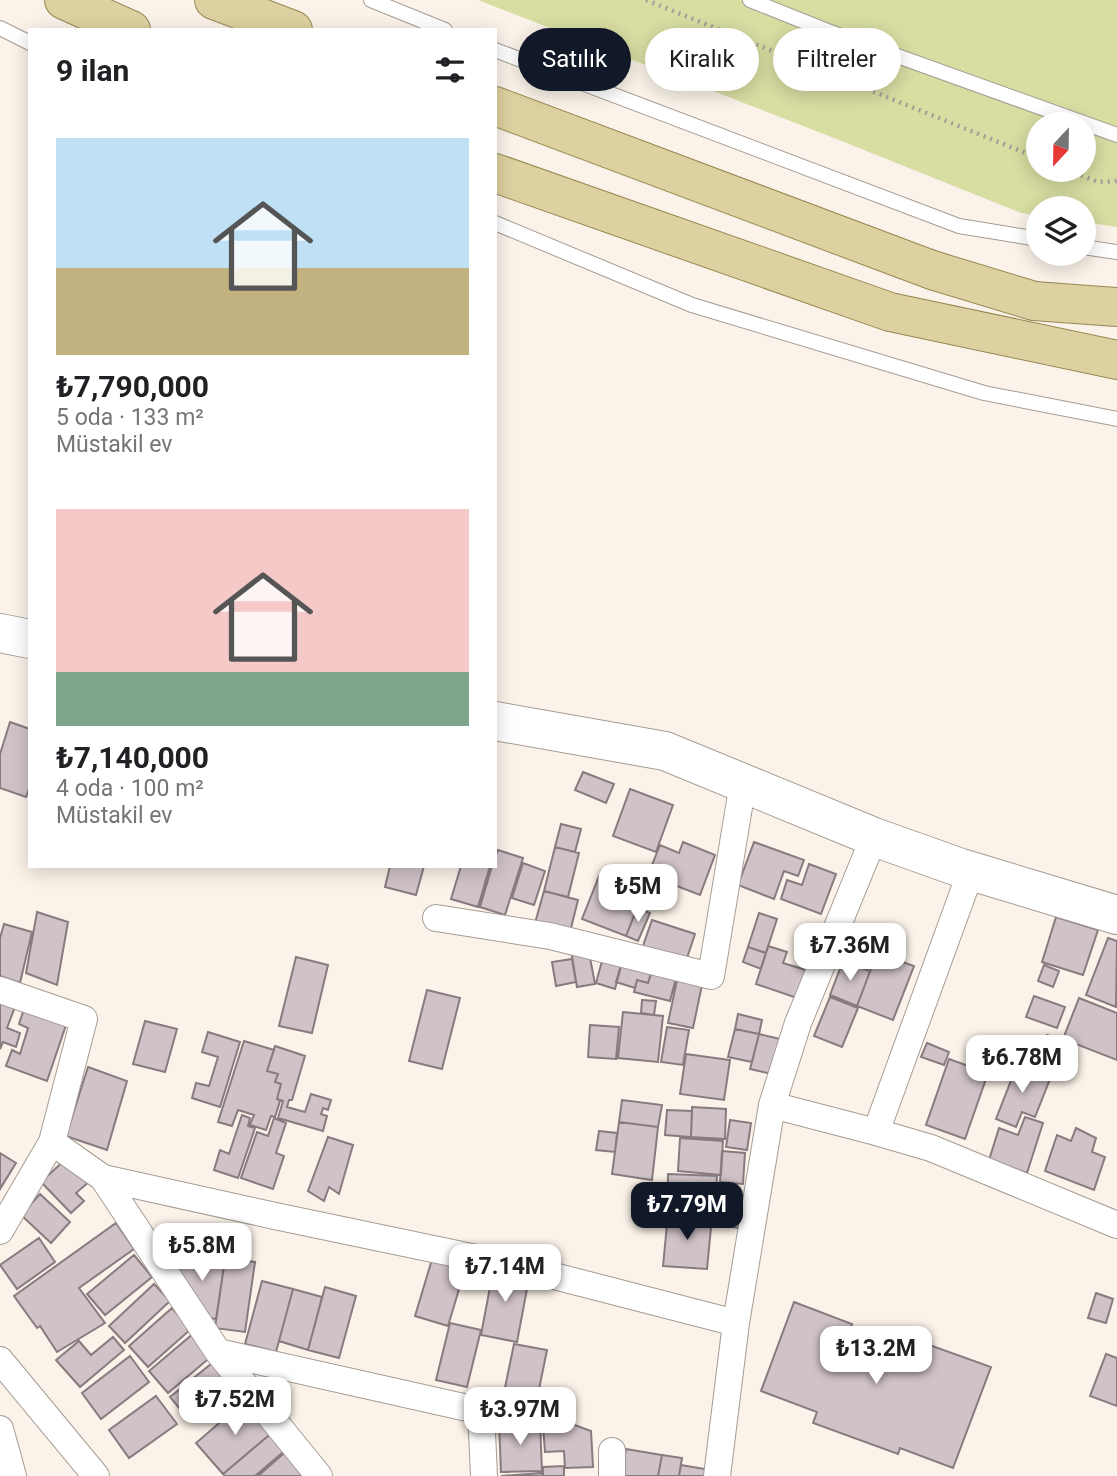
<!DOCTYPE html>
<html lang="tr">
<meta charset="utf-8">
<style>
:root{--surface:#fff;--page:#f6f6f6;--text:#202124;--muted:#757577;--accent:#111827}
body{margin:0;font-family:Roboto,sans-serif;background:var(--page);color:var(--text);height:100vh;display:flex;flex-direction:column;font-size:26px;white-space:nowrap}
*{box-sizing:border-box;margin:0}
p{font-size:23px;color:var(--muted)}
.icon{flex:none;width:38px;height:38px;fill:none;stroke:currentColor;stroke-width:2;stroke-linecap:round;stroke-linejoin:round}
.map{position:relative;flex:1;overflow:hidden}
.side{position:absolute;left:28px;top:28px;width:469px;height:840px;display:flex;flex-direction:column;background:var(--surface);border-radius:0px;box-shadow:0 4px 18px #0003}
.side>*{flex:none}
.banner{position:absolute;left:518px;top:28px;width:494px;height:63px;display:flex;gap:14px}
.needle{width:46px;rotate:202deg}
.tools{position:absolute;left:1026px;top:112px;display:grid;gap:14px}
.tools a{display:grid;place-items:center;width:70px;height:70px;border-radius:50%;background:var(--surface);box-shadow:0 4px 18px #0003;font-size:35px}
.price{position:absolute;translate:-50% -60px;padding:0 16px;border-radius:14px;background:#fff;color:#222;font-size:23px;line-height:46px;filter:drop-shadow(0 2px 4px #0008)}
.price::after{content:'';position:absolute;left:50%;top:42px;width:21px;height:16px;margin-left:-10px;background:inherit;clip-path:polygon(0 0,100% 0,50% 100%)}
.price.selected{background:var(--accent);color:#fff}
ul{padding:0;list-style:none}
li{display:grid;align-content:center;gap:14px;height:371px;padding:0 28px}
li span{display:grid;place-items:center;height:217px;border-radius:0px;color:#555}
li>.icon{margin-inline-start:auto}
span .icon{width:126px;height:126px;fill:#fffc;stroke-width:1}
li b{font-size:30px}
h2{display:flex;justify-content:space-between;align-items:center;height:84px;padding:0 28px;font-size:30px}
.chip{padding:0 24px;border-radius:32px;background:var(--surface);box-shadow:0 4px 18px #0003;font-size:24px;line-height:63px}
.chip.selected{background:var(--accent);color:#fff}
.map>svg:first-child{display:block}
</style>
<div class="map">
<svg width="1117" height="1476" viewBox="0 0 1117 1476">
<rect width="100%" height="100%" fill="#fbf3e9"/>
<path fill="#d8dda2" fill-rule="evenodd" d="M478 0H1117V227L1083 222V208H1038V215L1021 213 834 138ZM1038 124H1083V170H1038Z"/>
<path fill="#d0c3c8" stroke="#877b80" stroke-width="2" d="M10 722 30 729V786L26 797 0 788V754Z
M583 772 614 784 606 803 575 790Z
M630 789 673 805 656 852 613 836Z
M561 824 581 829 575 852 555 847Z
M683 842 715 855 700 895 648 875 660 845 679 853Z
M754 842 804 860 798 876 784 871 774 899 738 885Z
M555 847 579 853 568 897 544 891Z
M498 850 523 858 505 915 480 907 492 866H495V857Z
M523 863 545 871 534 905 512 898Z
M809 864 836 874 821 914 781 899 787 880 802 885Z
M390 866H424L416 895 385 887Z
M461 866H490L478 907 451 899Z
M601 871 645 889 626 936 582 919Z
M544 891 578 900 570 932 535 923Z
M637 908 650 913 638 941 626 936Z
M37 912 68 922 57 985 26 973Z
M759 913 777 919 766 953 748 947Z
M1056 917 1098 930 1083 975 1042 962Z
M652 920 695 934 686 961 643 946Z
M4 924 32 932 20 983 0 976V938Z
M1108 938 1117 941 1116 1007 1086 995Z
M768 946 787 952 783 963 806 970 797 998 756 984Z
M588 947 595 984 577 987 571 950Z
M748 947 766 953 761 969 743 962Z
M605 950 624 955 615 989 596 983Z
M877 953 914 966 893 1020 857 1006Z
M624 955 654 963 648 983 637 980 635 988 616 982Z
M296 957 328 965 312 1033 279 1026Z
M572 959 576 982 556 986 552 962Z
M843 961 870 971 857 1006 830 995Z
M1044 965 1059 971 1053 987 1038 981Z
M652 971 676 978 670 1001 634 992 637 980 648 983Z
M677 980 702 985 693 1028 668 1023Z
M427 990 460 998 442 1069 409 1061Z
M1034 996 1065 1007 1057 1028 1026 1017Z
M830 997 858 1008 842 1047 814 1036Z
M0 998 16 1004 7 1028 20 1033 16 1047 3 1042 0 1049Z
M1079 998 1117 1013V1060L1063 1039Z
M642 1000 656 1001 654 1015 641 1013Z
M25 1006 67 1022 47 1081 6 1066 12 1050 20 1054 28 1028 19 1024Z
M623 1012 663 1016 658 1062 618 1058Z
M738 1014 762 1020 759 1034 735 1029Z
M145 1021 177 1029 165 1072 133 1064Z
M590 1025 619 1027 616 1059 588 1057Z
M667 1027 689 1030 683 1065 661 1062Z
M735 1029 759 1034 752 1062 728 1057Z
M208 1032 240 1042 220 1107 192 1098 196 1083 209 1086 218 1057 202 1052Z
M759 1034 780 1039 772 1074 750 1069Z
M1047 1035 1062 1041 1048 1077 1021 1066 1028 1049 1040 1053Z
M244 1041 274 1050 267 1071 278 1074 275 1082 281 1084 277 1099 280 1101 275 1117 271 1116 266 1130 250 1125 254 1115 238 1110 232 1126 218 1122Z
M927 1043 949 1052 944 1065 921 1057Z
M275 1046 305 1056 292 1100H289L287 1107 305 1112 311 1094 331 1100 328 1110 323 1108 321 1114 327 1116 323 1131 278 1118 283 1101 277 1099 281 1084 275 1082 278 1074 267 1071Z
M686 1054 730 1060 724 1100 680 1094Z
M949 1059 988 1073 965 1139 926 1125Z
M1014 1064 1050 1079 1035 1117 1022 1112 1016 1127 996 1119 1012 1078 1009 1076Z
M88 1067 127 1081 107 1150 66 1136Z
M622 1100 662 1105 658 1127 619 1122Z
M692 1107 726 1109 725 1139 691 1137Z
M667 1110 692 1111 691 1137 665 1135Z
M242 1115 250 1118 248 1126 255 1128 238 1178 214 1170 220 1150 229 1154Z
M1025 1117 1043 1123 1027 1173 989 1160 999 1128 1018 1135Z
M274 1118 286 1123 276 1153 284 1156 273 1189 241 1178 257 1132 268 1136Z
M730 1120 751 1123 747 1150 726 1147Z
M619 1122 658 1127 652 1180 612 1174Z
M1076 1128 1096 1138 1092 1152 1105 1157 1094 1190 1045 1171 1057 1135 1071 1141Z
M599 1131 617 1133 615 1152 596 1150Z
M328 1137 353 1145 339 1194 329 1187 324 1201 308 1191Z
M680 1138 723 1141 721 1175 678 1171Z
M722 1151 745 1153 743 1184 720 1182Z
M0 1153 16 1163 0 1189Z
M67 1158 90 1181 76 1193 84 1201 71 1213 41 1182Z
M668 1174 717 1176 715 1215 667 1213Z
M40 1194 70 1222 51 1243 21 1215Z
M719 1197 742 1201 738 1228 715 1224Z
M668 1214 712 1217 707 1269 663 1266Z
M116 1223 134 1249 79 1288 105 1323 57 1352 40 1326 37 1328 14 1296Z
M39 1238 55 1262 17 1289 0 1265Z
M134 1255 152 1277 105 1315 87 1294Z
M433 1256 466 1266 448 1326 415 1316Z
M174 1259 224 1266 216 1319 210 1318 173 1267Z
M239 1260 255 1262 245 1332 215 1328 224 1266 238 1268Z
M494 1266 530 1273 517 1342 481 1335Z
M262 1281 293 1289 276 1352 245 1344Z
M154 1284 170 1301 125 1343 109 1326Z
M325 1287 356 1296 339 1358 308 1350Z
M293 1289 322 1297 308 1350 279 1341Z
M1096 1293 1113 1299 1106 1323 1088 1318Z
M794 1302 852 1324 851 1328 920 1354 924 1343 991 1367 953 1468 900 1448 898 1454 813 1423 817 1412 761 1391Z
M172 1308 191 1329 148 1367 129 1346Z
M450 1323 481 1330 467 1387 436 1380Z
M194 1333 213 1355 168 1393 149 1371Z
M113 1337 124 1350 80 1387 56 1360 79 1341 91 1355Z
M514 1344 547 1350 535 1409 502 1402Z
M1106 1354 1117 1358V1406L1090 1396Z
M130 1356 149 1382 101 1419 82 1393Z
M216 1360 235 1383 189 1420 170 1397Z
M156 1396 177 1424 129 1458 109 1430Z
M247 1399 274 1431 223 1474 196 1443Z
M540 1422 542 1471 501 1472 499 1423Z
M569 1423 591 1431 593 1467 565 1468 564 1451 545 1452 543 1425Z
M274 1431 288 1448 255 1476H225L223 1474Z
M290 1448 306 1476H258Z
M626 1449 662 1455 658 1476H621Z
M662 1455 682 1458 679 1476H658Z
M681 1465 705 1469V1476H679Z
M564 1466V1476H543V1467Z
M542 1473V1476H501Z"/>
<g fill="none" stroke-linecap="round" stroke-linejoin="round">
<g stroke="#a59c94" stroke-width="16">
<path id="lane" d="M371 0 445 30
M750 0 825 30 1117 135
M0 28 30 43
M495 50 959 226 1038 239
M495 223 692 305 984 393 1117 419
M1083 247 1117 252"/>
</g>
<g stroke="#a59c94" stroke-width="28">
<path id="street" d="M436 918 550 936 711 976 743 783
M0 990 84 1019 52 1142 0 1231
M772 1105 876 1132 931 1148 1117 1225
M876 1132 971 871
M52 1142 103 1178 218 1352 319 1476
M103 1178 275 1216 519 1267 736 1323
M218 1352 481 1411 484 1476
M0 1360 96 1476
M0 1429 13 1476
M612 1476V1451
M717 1476 736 1323 772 1105 798 1023 874 837"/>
</g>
<g stroke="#a59c94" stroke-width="40">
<path id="secondary" d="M0 633 30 639
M495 721 665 751 874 837 961 868 1117 915"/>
</g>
<g stroke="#968852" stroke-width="40">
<path id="primary" d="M64 0 131 30
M214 0 293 30
M495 106 932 270 1034 301 1117 307
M495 173 890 312 1117 360"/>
</g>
<path stroke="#a49e97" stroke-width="4.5" stroke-dasharray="2 5" stroke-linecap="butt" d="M646 0 1038 158
M1068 170 1098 182 1117 181"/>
<use href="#lane" stroke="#fff" stroke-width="14"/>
<use href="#street" stroke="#fff" stroke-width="26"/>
<use href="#secondary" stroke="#fff" stroke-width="38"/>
<use href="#primary" stroke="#ded1a1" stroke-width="38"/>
</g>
</svg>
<div class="tools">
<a><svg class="needle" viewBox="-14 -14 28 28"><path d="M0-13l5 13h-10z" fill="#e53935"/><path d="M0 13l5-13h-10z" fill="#757577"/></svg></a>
<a><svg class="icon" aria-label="layers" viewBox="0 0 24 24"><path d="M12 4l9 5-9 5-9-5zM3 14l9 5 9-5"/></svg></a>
</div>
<b class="price" style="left:638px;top:924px">₺5M</b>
<b class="price" style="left:850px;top:983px">₺7.36M</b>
<b class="price" style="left:1022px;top:1095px">₺6.78M</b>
<b class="price selected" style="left:687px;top:1242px">₺7.79M</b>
<b class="price" style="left:202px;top:1283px">₺5.8M</b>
<b class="price" style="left:505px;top:1304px">₺7.14M</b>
<b class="price" style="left:876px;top:1386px">₺13.2M</b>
<b class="price" style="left:235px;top:1437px">₺7.52M</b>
<b class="price" style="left:520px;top:1447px">₺3.97M</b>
<div class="banner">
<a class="chip selected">Satılık</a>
<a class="chip">Kiralık</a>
<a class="chip">Filtreler</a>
</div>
<section class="side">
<h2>9 ilan<svg class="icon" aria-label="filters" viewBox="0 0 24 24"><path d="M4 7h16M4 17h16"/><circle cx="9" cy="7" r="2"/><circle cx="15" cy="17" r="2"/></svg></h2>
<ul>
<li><span style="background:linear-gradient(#bfe0f5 60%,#c2b280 0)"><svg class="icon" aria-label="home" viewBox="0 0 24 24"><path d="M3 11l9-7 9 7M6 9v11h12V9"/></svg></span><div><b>₺7,790,000</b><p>5 oda · 133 m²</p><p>Müstakil ev</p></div></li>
<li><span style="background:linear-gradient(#f6c9c9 75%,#7fa58c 0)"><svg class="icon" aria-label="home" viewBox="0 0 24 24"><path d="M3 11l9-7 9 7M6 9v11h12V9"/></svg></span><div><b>₺7,140,000</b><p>4 oda · 100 m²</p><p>Müstakil ev</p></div></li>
</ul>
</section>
</div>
